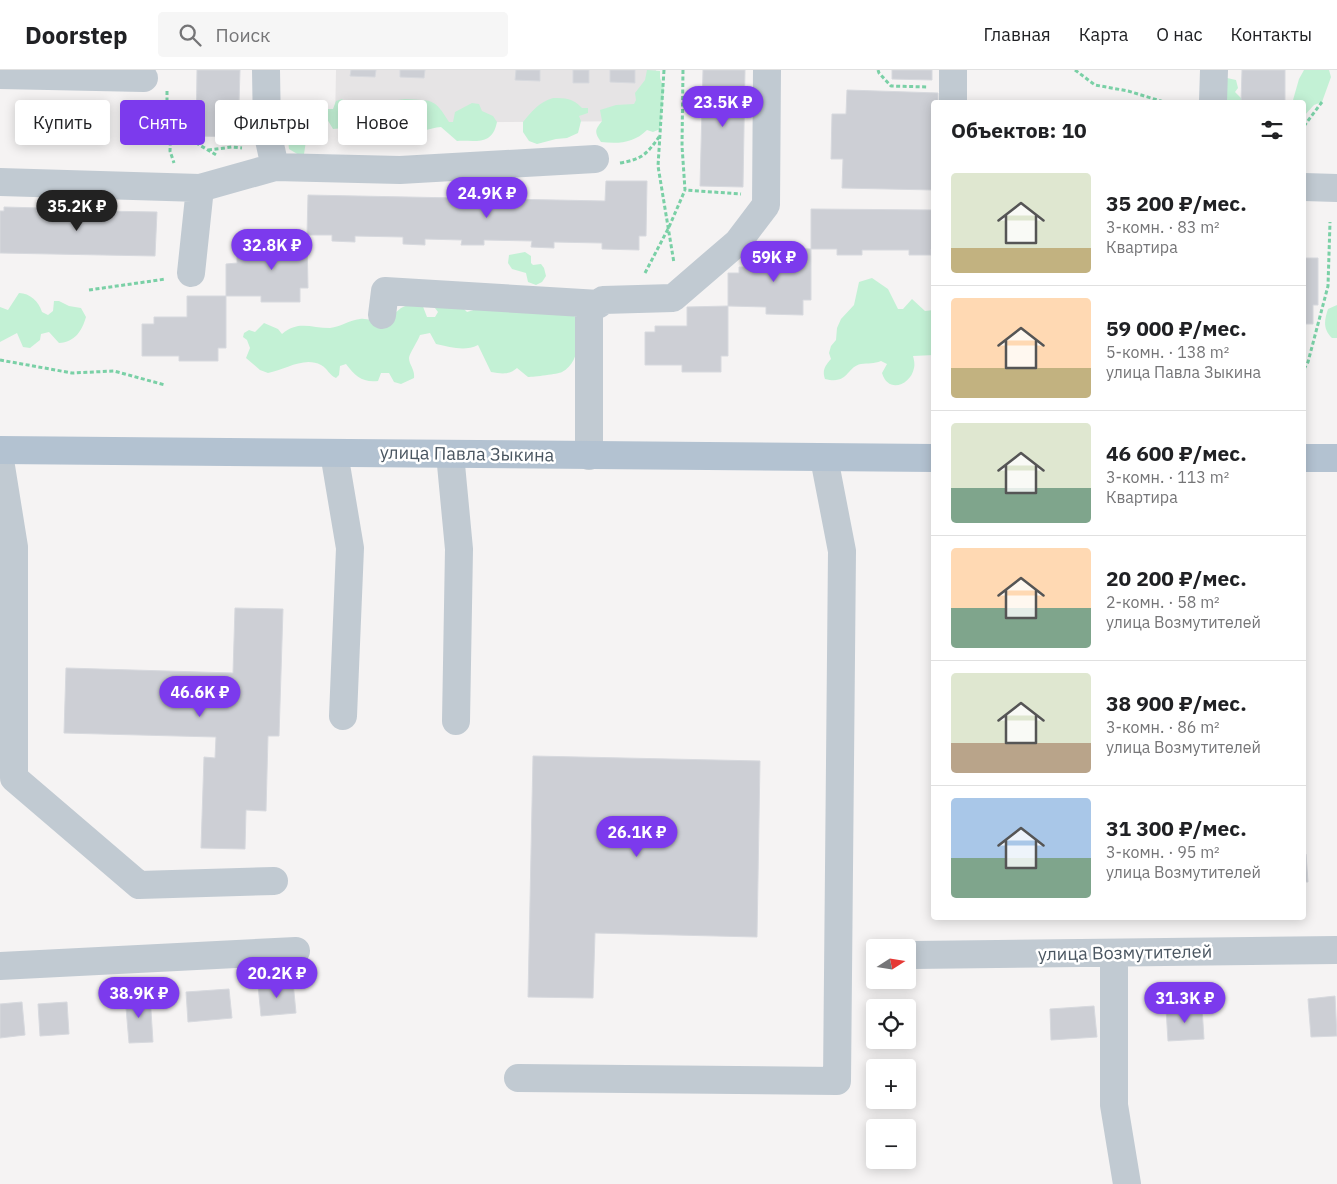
<!DOCTYPE html>
<html lang="ru">
<meta charset="utf-8">
<style>
:root{--surface:#fff;--page:#f6f6f6;--text:#202124;--muted:#757577;--line:#e0e0e0;--accent:#7c3aed}
body{margin:0;font-family:"IBM Plex Sans",sans-serif;background:var(--page);color:var(--text);height:100vh;display:flex;flex-direction:column;font-size:19px;white-space:nowrap}
*{box-sizing:border-box;margin:0}
p{font-size:16px;color:var(--muted)}
.icon{flex:none;width:28px;height:28px;fill:none;stroke:currentColor;stroke-width:2;stroke-linecap:round;stroke-linejoin:round}
.map{position:relative;flex:1;overflow:hidden}
.sheet{position:absolute;left:931px;top:30px;width:375px;height:820px;display:flex;flex-direction:column;background:var(--surface);border-radius:5px;box-shadow:0 2px 12px #0003}
.sheet>*{flex:none}
.top-card{position:absolute;left:15px;top:30px;width:475px;height:45px;display:flex;gap:10px}
.needle{width:32px;rotate:78deg}
.tools{position:absolute;left:866px;top:869px;display:grid;gap:10px}
.tools a{display:grid;place-items:center;width:50px;height:50px;border-radius:5px;background:var(--surface);box-shadow:0 2px 12px #0003;font-size:25px}
.price{position:absolute;translate:-50% -42px;padding:0 11px;border-radius:18px;background:var(--accent);color:#fff;font-size:16px;line-height:32px;filter:drop-shadow(0 1px 2px #0008)}
.price::after{content:'';position:absolute;left:50%;top:30px;width:15px;height:11px;margin-left:-8px;background:inherit;clip-path:polygon(0 0,100% 0,50% 100%)}
.price.on{background:#222;color:#fff}
ul{padding:0;list-style:none}
li{display:flex;align-items:center;gap:15px;height:125px;padding:0 20px}
li+li{border-top:1px solid var(--line)}
li span{display:grid;place-items:center;flex:none;width:140px;height:100px;border-radius:5px;color:#555}
li>.icon{margin-inline-start:auto}
span .icon{width:60px;height:60px;fill:#fffc;stroke-width:1}
li b{font-size:21px}
h2{display:flex;justify-content:space-between;align-items:center;height:60px;padding:0 20px;font-size:21px}
.tag{padding:0 18px;border-radius:5px;background:var(--surface);box-shadow:0 2px 12px #0003;font-size:18px;line-height:45px}
.tag.on{background:var(--accent);color:#fff}
header{display:flex;align-items:center;gap:30px;box-sizing:border-box;height:70px;padding:0 25px;background:var(--surface);border-bottom:1px solid var(--line)}
header strong{font-size:24px}
nav{display:flex;gap:28px;margin-inline-start:auto;font-size:18px}
.search{width:350px;height:45px;background:var(--page);display:flex;align-items:center;gap:12px;box-sizing:border-box;padding:0 18px;border-radius:5px;color:var(--muted);font-size:19px}
.map>svg:first-child{display:block}
</style>
<header>
<strong>Doorstep</strong>
<div class="search"><svg class="icon" aria-label="search" viewBox="0 0 24 24"><circle cx="10" cy="10" r="6"/><path d="M15 15l6 6"/></svg>Поиск</div>
<nav><a>Главная</a><a>Карта</a><a>О нас</a><a>Контакты</a></nav>
</header>
<div class="map">
<svg width="1337" height="1114" viewBox="0 0 1337 1114">
<rect width="100%" height="100%" fill="#f5f3f3"/>
<path fill="#e6e4e5" d="M336 0H656V51L335 53Z"/>
<path fill="#c3f1d5" d="M647 0 660 1V8L664 19 660 59 653 62 647 60C634 73 619 74 601 72 594 62 595 60 602 51L600 40 616 35 634 34 636 30 635 23 645 10Z
M1304 0H1329L1331 7 1322 32 1314 35 1304 46V32H1286L1293 30 1299 9Z
M1227 8 1236 10 1238 18 1235 22 1241 28 1242 32H1247H1222Z
M553 28C565 28 573 28 582 38H588V43L579 46 581 51 578 63 567 68 556 69 537 74 529 71 523 62V52C532 41 539 32 553 28Z
M342 29 349 38V53L344 58 333 59 324 44 327 39H333L336 31Z
M405 29C432 31 434 27 449 52H453L455 42 472 33 479 34 482 41 493 46 497 52C492 76 477 70 457 71L441 57C420 59 408 72 390 53L391 49 389 44 383 43 381 39 390 31Z
M284 58H290L295 62 296 67 302 68 306 71 304 84 299 85 289 79 288 70 281 63Z
M525 182 531 186V193L533 195 541 194 544 198 546 206 542 212 536 215 528 212 526 203 512 199 508 193 509 185Z
M872 208 888 219 898 239H903L912 229 925 241 934 240V285L913 286C914 290 915 294 914 298 911 315 888 324 882 303L887 294 881 291C874 294 868 293 861 294 846 297 849 315 825 309 822 300 825 296 831 289L829 283 831 276 836 270 837 258 841 249 854 235 859 212Z
M19 223C30 223 39 232 42 242L48 245 53 241 54 231H59L69 236 81 238 86 247C82 261 75 272 59 273L49 262 41 264 40 270 30 278 23 277 17 263 0 272V237L8 240Z
M414 232 422 234 427 247H435L438 242 435 238 459 234 467 242 496 233 506 242 513 240 571 241 579 253 575 261C580 274 577 294 562 302 558 304 534 307 528 307L517 298C509 305 502 304 491 302L478 275C464 282 451 277 436 274L430 263 420 265C418 271 409 284 409 288 409 295 415 299 414 308L401 314 394 312 389 303H381L378 311C363 313 355 306 346 294L340 296 339 305 336 308C329 305 328 299 321 295 304 286 285 300 268 303L260 300 246 288 250 278 247 270 243 267 244 263 249 260 255 262 264 253 278 259 282 264C298 250 311 258 330 258 341 257 349 250 360 249 367 248 375 252 382 254L401 238Z
M1337 235V268H1332C1323 259 1324 251 1328 239Z"/>
<path fill="#cdcfd5" stroke="#d7d9de" d="M197 0H240L238 67 196 66Z
M351 0H376L375 7 350 6Z
M400 0H425L424 8 400 7Z
M516 0H540V11L515 10Z
M573 0H589V13H573Z
M610 0H635V13L610 12Z
M703 0H745L743 117 700 116Z
M892 0H932V10L892 9Z
M1242 0H1285V32H1241Z
M847 20 938 23V32H934V120L842 118 843 89H831L832 44H846Z
M606 111H647L646 166H639V180L602 179V173L554 172V178L531 177 532 171 484 170V175H461L462 170 425 169V175L403 174V167L355 166V172L332 171V165H307L308 125 605 131Z
M4 137 77 139V146L99 147V141L157 142 155 186 0 183V141H4Z
M811 139 934 140V179H931V185H909V180H862V185H837V179H811Z
M268 165H307L308 218H300V232H261V226H226V194L237 193V187H268Z
M771 178 811 179V230H803V245L766 244V237L728 236V203H739V197H771Z
M1304 188H1318V235H1313V254H1304Z
M187 226H226V278H218V291H179V286H142V254H154V247H187Z
M728 236V286H721V302H682V295H645V262H655V256H687V237Z
M235 538 283 539 279 666H268L266 741 246 740 245 779 201 778 204 687 215 688 216 667 64 663 66 598 233 603Z
M533 686 760 691 757 867 595 863 593 928 528 927Z
M1304 784H1306L1308 812H1304Z
M293 912 296 943 261 946 258 915Z
M229 919 232 948 188 952 186 922Z
M150 925 153 972 129 973 125 926Z
M1335 926 1337 966 1311 967 1308 929Z
M22 932 25 965 0 968V934Z
M67 932 69 964 40 966 38 934Z
M1094 936 1097 967 1051 970 1050 939Z
M1202 937 1204 969 1168 971 1166 939Z"/>
<g fill="none" stroke-linecap="round" stroke-linejoin="round">
<path stroke="#7ad0a6" stroke-width="3" stroke-dasharray="4 2.5" stroke-linecap="butt" d="M664 0 658 96 674 193
M683 0 682 76 685 120 741 124
M878 0 879 3 891 16 927 17
M1075 0 1095 15 1128 21 1164 32
M167 21V46L181 64 218 86
M171 52 170 81 174 93
M1304 56 1322 32
M208 80 232 77 242 78
M620 93C642 89 646 85 659 67
M645 203 669 157 685 120
M89 220 166 209
M0 290 72 303 114 301 165 315
M1304 299 1308 292 1328 216 1330 152"/>
<path stroke="#c1cad2" stroke-width="28" d="M266 0 267 61 275 97
M0 5 144 8
M953 32V0
M1213 32 1214 0
M0 112 200 118 275 97 400 100 595 89
M1304 117 1337 118
M191 203 200 118
M382 245 385 221 599 234
M334 383 350 478 343 646
M450 384 459 479 456 651
M589 386V241L603 230 673 228 738 172 766 135 767 0
M0 390 14 477V708L139 815 274 811
M1114 884V1035L1127 1114
M913 885 1337 880
M0 896 296 881
M518 1008 837 1011 842 481 824 388"/>
<path stroke="#b3c2d1" stroke-width="28" d="M0 380 934 388
M1304 388H1337"/>
</g>
<g text-anchor="middle" stroke-width="5" stroke-linejoin="round" paint-order="stroke">
<g font-size="18" fill="#4a5661" stroke="#fff">
<text transform="translate(467 384) rotate(1)" y="6">улица Павла Зыкина</text>
<text transform="translate(1125 883) rotate(-1)" y="6">улица Возмутителей</text>
</g>
</g>
</svg>
<div class="tools">
<a><svg class="needle" viewBox="-14 -14 28 28"><path d="M0-13l5 13h-10z" fill="#e53935"/><path d="M0 13l5-13h-10z" fill="#757577"/></svg></a>
<a><svg class="icon" aria-label="locate" viewBox="0 0 24 24"><circle cx="12" cy="12" r="6"/><path d="M12 2v4M12 18v4M2 12h4M18 12h4"/></svg></a>
<a>+</a>
<a>−</a>
</div>
<b class="price" style="left:723px;top:58px">23.5K ₽</b>
<b class="price" style="left:487px;top:149px">24.9K ₽</b>
<b class="price on" style="left:77px;top:162px">35.2K ₽</b>
<b class="price" style="left:272px;top:201px">32.8K ₽</b>
<b class="price" style="left:774px;top:213px">59K ₽</b>
<b class="price" style="left:200px;top:648px">46.6K ₽</b>
<b class="price" style="left:637px;top:788px">26.1K ₽</b>
<b class="price" style="left:277px;top:929px">20.2K ₽</b>
<b class="price" style="left:139px;top:949px">38.9K ₽</b>
<b class="price" style="left:1185px;top:954px">31.3K ₽</b>
<div class="top-card">
<a class="tag">Купить</a>
<a class="tag on">Снять</a>
<a class="tag">Фильтры</a>
<a class="tag">Новое</a>
</div>
<section class="sheet">
<h2>Объектов: 10<svg class="icon" aria-label="filters" viewBox="0 0 24 24"><path d="M4 7h16M4 17h16"/><circle cx="9" cy="7" r="2"/><circle cx="15" cy="17" r="2"/></svg></h2>
<ul>
<li><span style="background:linear-gradient(#dfe7d0 75%,#c2b280 0)"><svg class="icon" aria-label="home" viewBox="0 0 24 24"><path d="M3 11l9-7 9 7M6 9v11h12V9"/></svg></span><div><b>35 200 ₽/мес.</b><p>3-комн. · 83 m²</p><p>Квартира</p></div></li>
<li><span style="background:linear-gradient(#ffd9b3 70%,#c2b280 0)"><svg class="icon" aria-label="home" viewBox="0 0 24 24"><path d="M3 11l9-7 9 7M6 9v11h12V9"/></svg></span><div><b>59 000 ₽/мес.</b><p>5-комн. · 138 m²</p><p>улица Павла Зыкина</p></div></li>
<li><span style="background:linear-gradient(#dfe7d0 65%,#7fa58c 0)"><svg class="icon" aria-label="home" viewBox="0 0 24 24"><path d="M3 11l9-7 9 7M6 9v11h12V9"/></svg></span><div><b>46 600 ₽/мес.</b><p>3-комн. · 113 m²</p><p>Квартира</p></div></li>
<li><span style="background:linear-gradient(#ffd9b3 60%,#7fa58c 0)"><svg class="icon" aria-label="home" viewBox="0 0 24 24"><path d="M3 11l9-7 9 7M6 9v11h12V9"/></svg></span><div><b>20 200 ₽/мес.</b><p>2-комн. · 58 m²</p><p>улица Возмутителей</p></div></li>
<li><span style="background:linear-gradient(#dfe7d0 70%,#b9a48a 0)"><svg class="icon" aria-label="home" viewBox="0 0 24 24"><path d="M3 11l9-7 9 7M6 9v11h12V9"/></svg></span><div><b>38 900 ₽/мес.</b><p>3-комн. · 86 m²</p><p>улица Возмутителей</p></div></li>
<li><span style="background:linear-gradient(#a9c7e8 60%,#7fa58c 0)"><svg class="icon" aria-label="home" viewBox="0 0 24 24"><path d="M3 11l9-7 9 7M6 9v11h12V9"/></svg></span><div><b>31 300 ₽/мес.</b><p>3-комн. · 95 m²</p><p>улица Возмутителей</p></div></li>
</ul>
</section>
</div>
